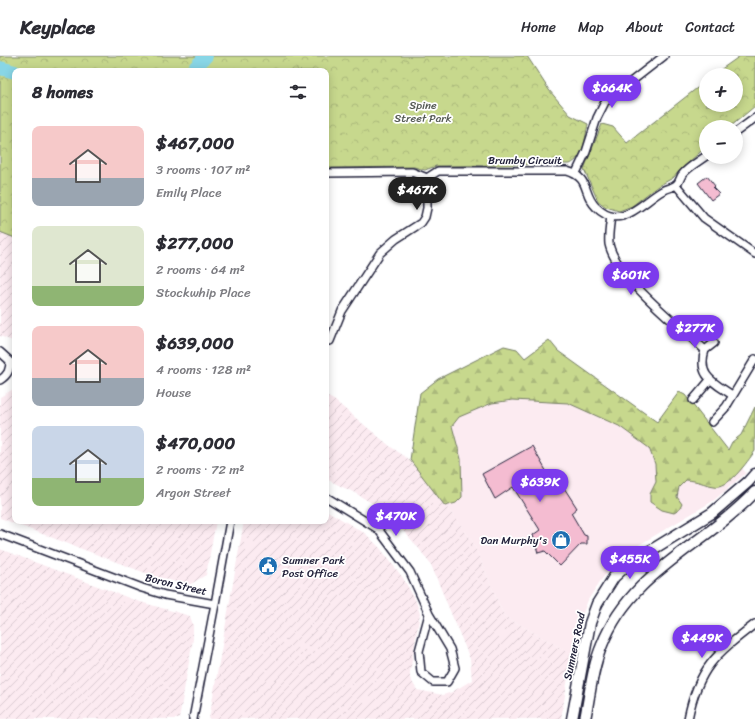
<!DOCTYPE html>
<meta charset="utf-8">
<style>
:root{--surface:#fff;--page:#f2f2f3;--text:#2b2b33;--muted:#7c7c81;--line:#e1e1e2;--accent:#7c3aed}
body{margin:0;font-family:Sriracha,sans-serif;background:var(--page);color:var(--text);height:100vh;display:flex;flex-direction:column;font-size:15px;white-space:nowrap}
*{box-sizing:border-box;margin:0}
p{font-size:13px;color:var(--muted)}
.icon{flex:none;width:22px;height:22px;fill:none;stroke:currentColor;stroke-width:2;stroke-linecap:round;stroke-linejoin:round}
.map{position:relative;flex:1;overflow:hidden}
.drawer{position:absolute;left:12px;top:12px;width:317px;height:456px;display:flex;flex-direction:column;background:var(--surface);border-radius:8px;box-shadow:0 2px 10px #0003}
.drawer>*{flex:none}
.fabs{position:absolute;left:699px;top:12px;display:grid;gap:8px}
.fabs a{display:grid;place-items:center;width:44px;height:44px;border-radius:50%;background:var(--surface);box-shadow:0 2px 10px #0003;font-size:20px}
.price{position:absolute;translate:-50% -34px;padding:0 9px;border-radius:14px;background:var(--accent);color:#fff;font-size:13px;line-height:26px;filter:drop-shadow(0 1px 2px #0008)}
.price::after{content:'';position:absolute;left:50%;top:24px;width:12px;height:9px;margin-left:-6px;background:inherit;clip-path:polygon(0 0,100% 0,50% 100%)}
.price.on{background:#222;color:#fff}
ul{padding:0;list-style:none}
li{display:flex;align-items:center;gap:12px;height:100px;padding:0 20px}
li span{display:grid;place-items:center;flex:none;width:112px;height:80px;border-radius:8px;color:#555}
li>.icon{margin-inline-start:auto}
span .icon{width:48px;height:48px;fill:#fffc;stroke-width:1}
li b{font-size:17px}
h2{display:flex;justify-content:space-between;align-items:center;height:48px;padding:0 20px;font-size:17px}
header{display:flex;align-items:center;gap:24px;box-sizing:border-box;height:56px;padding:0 20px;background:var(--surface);border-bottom:1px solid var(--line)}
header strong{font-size:19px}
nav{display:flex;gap:22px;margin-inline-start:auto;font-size:14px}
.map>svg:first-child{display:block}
</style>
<header>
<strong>Keyplace</strong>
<nav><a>Home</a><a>Map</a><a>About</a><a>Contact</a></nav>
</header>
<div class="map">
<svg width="755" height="663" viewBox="0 0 755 663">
<defs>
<pattern id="industrial-furrows" width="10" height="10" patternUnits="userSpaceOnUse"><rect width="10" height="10" fill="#fcebf1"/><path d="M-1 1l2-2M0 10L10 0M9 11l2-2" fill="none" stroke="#d8c9d0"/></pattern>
<pattern id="forest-firs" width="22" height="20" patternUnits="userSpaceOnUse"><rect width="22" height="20" fill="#c7d88d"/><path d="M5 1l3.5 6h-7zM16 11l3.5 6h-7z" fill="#abb97b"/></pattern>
<pattern id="park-crowns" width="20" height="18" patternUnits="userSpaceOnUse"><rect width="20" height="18" fill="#c7d88d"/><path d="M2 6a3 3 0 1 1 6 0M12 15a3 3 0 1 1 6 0" fill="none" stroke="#abb97b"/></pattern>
</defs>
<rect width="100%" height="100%" fill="#fff"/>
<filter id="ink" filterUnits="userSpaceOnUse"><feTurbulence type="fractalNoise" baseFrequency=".025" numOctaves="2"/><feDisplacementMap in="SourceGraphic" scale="8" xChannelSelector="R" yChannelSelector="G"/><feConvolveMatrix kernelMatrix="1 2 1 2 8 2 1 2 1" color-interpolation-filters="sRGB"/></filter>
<g filter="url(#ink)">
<path fill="#fcebf1" d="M549 284 558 295 657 366 679 336 685 339 746 417 713 445 632 493 618 505 601 524 588 544 581 562 572 598 504 560 472 484 410 404 420 337 438 323 504 290 517 293 525 302Z"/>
<path fill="url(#industrial-furrows)" d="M0 176 15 182V286L0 280Z
M15 332V465H216L206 519 189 529 156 521 0 462V341Z
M326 340 334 344 391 391 410 404 472 484 504 560 572 598 561 663H209L244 465H326V454L366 478 380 492 403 522 416 545 420 558 410 616V622L417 634 443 639 452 636 472 624 470 603 465 591 431 509 417 490 385 455 355 437 326 423Z
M0 493 137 545 190 560 193 569V583L179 663H0Z"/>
<path fill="url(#forest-firs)" stroke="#747d64" d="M549 284 558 295 657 366 679 336 685 339 728 394 732 386 741 379 755 351V395C747 406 728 434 714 430 702 428 700 425 686 424L679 431 677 441 682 448 679 454 674 457 662 454 650 446V438L656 426 655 408 649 392 619 370 568 347 513 344 492 347 459 361 452 370 461 403 462 441 456 447 445 450 410 404 420 337 438 323 504 290 517 293 525 302Z"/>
<path fill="url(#park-crowns)" stroke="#747d64" d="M0 0H527L549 34 570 59 588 68C585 81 584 102 570 108L436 110 425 114 414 111 326 112V15H15V182L0 176Z
M740 0H755V50L730 71H706V91L681 113 673 122 658 130 632 150 619 155 606 151 598 145 584 113 602 68 613 71 627 87 706 25V49H736V19H713Z"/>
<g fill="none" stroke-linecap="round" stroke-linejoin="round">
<path stroke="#88d6e6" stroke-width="14" d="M0 12 15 16
M192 15 206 0"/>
</g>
<path fill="#f4bcd1" stroke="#22223b" d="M707 120 715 130 713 132 719 138 711 144 698 127Z
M532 390 553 427 559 424 577 452 571 457 584 479 587 480V488H581L560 510 545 495 538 497 533 479 540 474 513 431 495 443 482 418Z"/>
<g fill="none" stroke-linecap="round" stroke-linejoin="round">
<g stroke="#22223b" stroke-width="10">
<path id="street" d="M736 76 755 62
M326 117 412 116 427 122 438 115H567C591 122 582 138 596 151 620 176 641 147 662 135 666 132 672 132 676 129 679 127 680 122 682 119 688 111 698 106 706 100
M576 117 586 96 597 62 605 46 664 0
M676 129 704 162 755 198
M611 160C610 169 608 179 609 188 616 221 679 270 705 294
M330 285 342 255 380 197 396 183 421 167 425 161 427 152V122
M714 287 705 294C697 320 713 326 732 339
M0 296 10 305C10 314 8 319 0 324
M693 344 710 324
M712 366 726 351 755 303
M326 441 378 473 410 516 429 558
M0 478 142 532 165 539 215 548 193 663
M215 548 230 465
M429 558 450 593 455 612 447 626H433L421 616 419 595Z
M688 663C698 612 716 598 755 568"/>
</g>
<g stroke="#22223b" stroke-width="13">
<path id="secondary" d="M572 663 590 567 597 548 614 521 627 509 712 457 748 426 755 418
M585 663C590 639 592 612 602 589 631 515 704 490 755 436"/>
</g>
<use href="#street" stroke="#fff" stroke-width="7"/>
<use href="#secondary" stroke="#fff" stroke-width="10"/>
</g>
</g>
<defs>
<g id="shop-disc" transform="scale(1)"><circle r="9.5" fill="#1f6fb2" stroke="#fff"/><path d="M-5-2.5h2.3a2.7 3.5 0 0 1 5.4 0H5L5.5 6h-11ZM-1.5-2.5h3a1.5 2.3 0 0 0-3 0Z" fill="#fff"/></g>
<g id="civic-disc" transform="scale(1)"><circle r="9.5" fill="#1f6fb2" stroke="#fff"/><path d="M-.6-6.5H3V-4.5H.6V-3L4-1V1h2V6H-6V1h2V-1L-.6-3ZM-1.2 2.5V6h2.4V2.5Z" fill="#fff"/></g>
</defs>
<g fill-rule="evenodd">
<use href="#shop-disc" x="561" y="484"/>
<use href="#civic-disc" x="268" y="510"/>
</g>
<g text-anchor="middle" stroke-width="3.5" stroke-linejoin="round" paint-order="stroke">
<g font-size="11" fill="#545954" stroke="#fff">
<text x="423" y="53">Spine<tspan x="423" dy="13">Street Park</tspan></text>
</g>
<g font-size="11" fill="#22223b" stroke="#fff">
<text x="525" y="108">Brumby Circuit</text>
<text transform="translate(176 528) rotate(13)" y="4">Boron Street</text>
<text transform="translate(574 590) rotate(-78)" y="4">Sumners Road</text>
</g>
<g font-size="11" fill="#22223b" stroke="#fff" text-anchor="end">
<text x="547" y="488">Dan Murphy's</text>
<text x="282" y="508" text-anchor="start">Sumner Park<tspan x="282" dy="13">Post Office</tspan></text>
</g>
</g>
</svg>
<div class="fabs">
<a>+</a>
<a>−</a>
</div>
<b class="price" style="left:612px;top:53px">$664K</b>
<b class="price on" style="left:417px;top:155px">$467K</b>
<b class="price" style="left:631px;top:240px">$601K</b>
<b class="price" style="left:695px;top:293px">$277K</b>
<b class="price" style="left:540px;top:447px">$639K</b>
<b class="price" style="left:396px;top:481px">$470K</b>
<b class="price" style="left:630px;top:524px">$455K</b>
<b class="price" style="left:702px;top:603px">$449K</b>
<section class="drawer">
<h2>8 homes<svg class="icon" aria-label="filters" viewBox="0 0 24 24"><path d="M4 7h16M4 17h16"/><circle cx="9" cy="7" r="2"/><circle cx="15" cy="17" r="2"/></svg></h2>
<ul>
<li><span style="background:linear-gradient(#f6c9c9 65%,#9aa5b1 0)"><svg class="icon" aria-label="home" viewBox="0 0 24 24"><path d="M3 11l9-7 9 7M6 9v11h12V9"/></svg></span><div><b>$467,000</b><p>3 rooms · 107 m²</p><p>Emily Place</p></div></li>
<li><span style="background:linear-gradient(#dfe7d0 75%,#8fb573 0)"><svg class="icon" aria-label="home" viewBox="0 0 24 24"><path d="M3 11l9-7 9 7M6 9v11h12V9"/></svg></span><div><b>$277,000</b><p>2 rooms · 64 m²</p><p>Stockwhip Place</p></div></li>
<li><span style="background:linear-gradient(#f6c9c9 65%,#9aa5b1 0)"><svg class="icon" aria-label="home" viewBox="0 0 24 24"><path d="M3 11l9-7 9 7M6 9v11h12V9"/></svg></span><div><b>$639,000</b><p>4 rooms · 128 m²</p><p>House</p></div></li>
<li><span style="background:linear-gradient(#c9d6e8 65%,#8fb573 0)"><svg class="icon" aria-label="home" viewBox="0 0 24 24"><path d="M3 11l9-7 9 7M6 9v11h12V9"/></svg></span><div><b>$470,000</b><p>2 rooms · 72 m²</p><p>Argon Street</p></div></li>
</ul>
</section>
</div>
